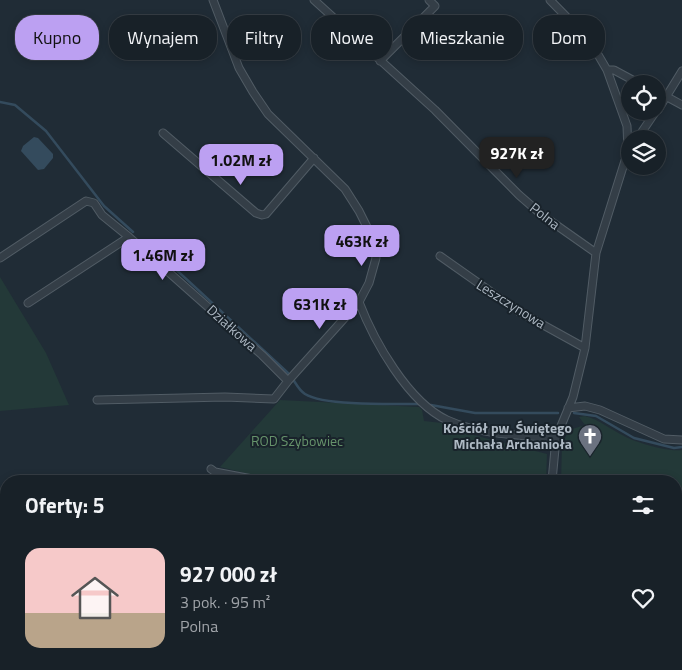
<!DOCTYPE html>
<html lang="pl">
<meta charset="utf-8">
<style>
:root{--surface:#182128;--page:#212930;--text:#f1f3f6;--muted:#9fa3a8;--line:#363e45;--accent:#bca0f2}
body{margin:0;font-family:"Titillium Web",sans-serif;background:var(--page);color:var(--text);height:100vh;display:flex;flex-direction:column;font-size:19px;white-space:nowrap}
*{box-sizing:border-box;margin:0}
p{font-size:16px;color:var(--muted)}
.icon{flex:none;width:28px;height:28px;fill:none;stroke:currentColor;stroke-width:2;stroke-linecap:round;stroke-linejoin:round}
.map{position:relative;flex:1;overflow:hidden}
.drawer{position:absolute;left:0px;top:475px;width:682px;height:195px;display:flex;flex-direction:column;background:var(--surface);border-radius:20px 20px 0 0;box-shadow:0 2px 8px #0003,0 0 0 1px var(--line)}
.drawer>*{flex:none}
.guide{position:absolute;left:15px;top:15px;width:652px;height:45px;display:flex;gap:10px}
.fabs{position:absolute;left:621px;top:75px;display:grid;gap:10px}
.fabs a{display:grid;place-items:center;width:45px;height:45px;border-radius:50%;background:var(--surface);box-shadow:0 2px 8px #0003,0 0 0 1px var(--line);font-size:25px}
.price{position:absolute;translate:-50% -42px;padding:0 11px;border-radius:10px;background:var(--accent);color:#111;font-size:16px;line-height:32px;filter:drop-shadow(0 1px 2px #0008)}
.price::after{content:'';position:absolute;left:50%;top:30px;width:15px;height:11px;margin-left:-8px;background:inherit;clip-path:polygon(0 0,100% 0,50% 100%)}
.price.current{background:#222;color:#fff}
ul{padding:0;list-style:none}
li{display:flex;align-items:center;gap:15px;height:125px;padding:0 25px}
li+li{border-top:1px solid var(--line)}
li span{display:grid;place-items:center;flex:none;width:140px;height:100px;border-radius:15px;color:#555}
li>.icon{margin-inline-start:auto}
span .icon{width:60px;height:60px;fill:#fffc;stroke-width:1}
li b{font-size:21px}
h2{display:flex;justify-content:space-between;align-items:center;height:60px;padding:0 25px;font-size:21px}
.chip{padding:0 18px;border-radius:20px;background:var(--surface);box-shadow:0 2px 8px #0003,0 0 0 1px var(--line);font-size:18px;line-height:45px}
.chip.current{background:var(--accent);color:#111}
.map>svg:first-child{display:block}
</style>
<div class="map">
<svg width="682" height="670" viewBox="0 0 682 670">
<rect width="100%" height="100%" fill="#202c36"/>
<path fill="#233938" d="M0 277 46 353 69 405 0 411Z
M280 400 419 407 422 410 424 421 442 423 449 427 466 433 547 454 546 481H277L220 467Z
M585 416C600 420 610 429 624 436 637 443 668 452 682 450V625L676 619V481H561L562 445 569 430 585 425 579 417Z
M0 575 6 578V664H85L77 670H0Z"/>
<path fill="#344b5d" d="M34 137 38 138 53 154V158L44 169 38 170 21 151 23 146Z"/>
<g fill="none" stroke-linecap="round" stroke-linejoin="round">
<path stroke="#344b5d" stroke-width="2.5" d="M0 102 15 105 46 131 104 206 133 232
M156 251 288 373C295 380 297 389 305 394 324 406 394 404 419 404
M431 405 475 413H558
M574 413 596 416 634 438 674 448 682 447"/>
<g stroke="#515c65" stroke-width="9">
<path id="minor" d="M213 0 239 68 253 92 268 114 345 189 359 211 370 233 376 258 369 283 359 302C374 341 408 402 447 420 480 435 520 435 556 438
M314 0 435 110 519 195 542 215 596 253
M550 0 590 41 607 70 627 126 628 151 596 253 585 348 573 397 556 438 552 481
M380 61 435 6 429 0
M607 70H614L640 84
M658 92 682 105
M658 110 682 71
M163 133 256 213 262 215 266 214 314 158
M637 139 656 111
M440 256 518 311 585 348
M0 258 86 201 94 203 102 215 129 237
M28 303 129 237 262 355 288 381
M97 400 225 397 274 399 288 381 359 302
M568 408 585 406 600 410 664 439 682 440
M211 469 215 472 263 481
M362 664 377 670
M524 670 525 664"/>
</g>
<use href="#minor" stroke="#343e47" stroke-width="7"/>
</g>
<defs>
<g id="church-pin" transform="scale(1.25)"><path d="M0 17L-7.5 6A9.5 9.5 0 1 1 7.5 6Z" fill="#6b7280" stroke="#19232b"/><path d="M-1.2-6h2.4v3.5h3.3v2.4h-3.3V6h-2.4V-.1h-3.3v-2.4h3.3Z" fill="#fff"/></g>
</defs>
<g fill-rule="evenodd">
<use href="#church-pin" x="590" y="436"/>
</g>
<g text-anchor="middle" stroke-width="4" stroke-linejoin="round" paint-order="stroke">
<g font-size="14" fill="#aeb9c4" stroke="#19232b">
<text transform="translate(545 216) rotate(38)" y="5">Polna</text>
<text transform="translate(511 304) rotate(32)" y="5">Leszczynowa</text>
<text transform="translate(232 328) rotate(42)" y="5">Działkowa</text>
</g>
<g font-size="14" font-weight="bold" fill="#aeb9c4" stroke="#19232b" text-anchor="end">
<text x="572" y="433">Kościół pw. Świętego<tspan x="572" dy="16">Michała Archanioła</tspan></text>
</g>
<g font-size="14" fill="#66936b" stroke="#19232b">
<text x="297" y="446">ROD Szybowiec</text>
</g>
</g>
</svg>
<div class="fabs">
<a><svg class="icon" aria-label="locate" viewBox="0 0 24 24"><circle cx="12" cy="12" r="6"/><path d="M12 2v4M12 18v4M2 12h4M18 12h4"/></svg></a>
<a><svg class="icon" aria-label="layers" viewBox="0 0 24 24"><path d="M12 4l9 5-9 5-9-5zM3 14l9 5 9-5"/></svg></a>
</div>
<b class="price current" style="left:517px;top:179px">927K zł</b>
<b class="price" style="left:241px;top:186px">1.02M zł</b>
<b class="price" style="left:362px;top:267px">463K zł</b>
<b class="price" style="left:163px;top:281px">1.46M zł</b>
<b class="price" style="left:320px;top:330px">631K zł</b>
<div class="guide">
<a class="chip current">Kupno</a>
<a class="chip">Wynajem</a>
<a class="chip">Filtry</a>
<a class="chip">Nowe</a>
<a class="chip">Mieszkanie</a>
<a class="chip">Dom</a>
</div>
<section class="drawer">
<h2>Oferty: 5<svg class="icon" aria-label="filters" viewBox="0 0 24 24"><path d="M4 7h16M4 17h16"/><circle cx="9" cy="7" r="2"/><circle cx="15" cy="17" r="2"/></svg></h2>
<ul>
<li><span style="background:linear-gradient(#f6c9c9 65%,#b9a48a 0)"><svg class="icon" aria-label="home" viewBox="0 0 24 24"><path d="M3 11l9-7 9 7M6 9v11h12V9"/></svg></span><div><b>927 000 zł</b><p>3 pok. · 95 m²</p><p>Polna</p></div><svg class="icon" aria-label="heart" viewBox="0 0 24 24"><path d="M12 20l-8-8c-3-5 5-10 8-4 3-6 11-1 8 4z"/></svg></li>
</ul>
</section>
</div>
